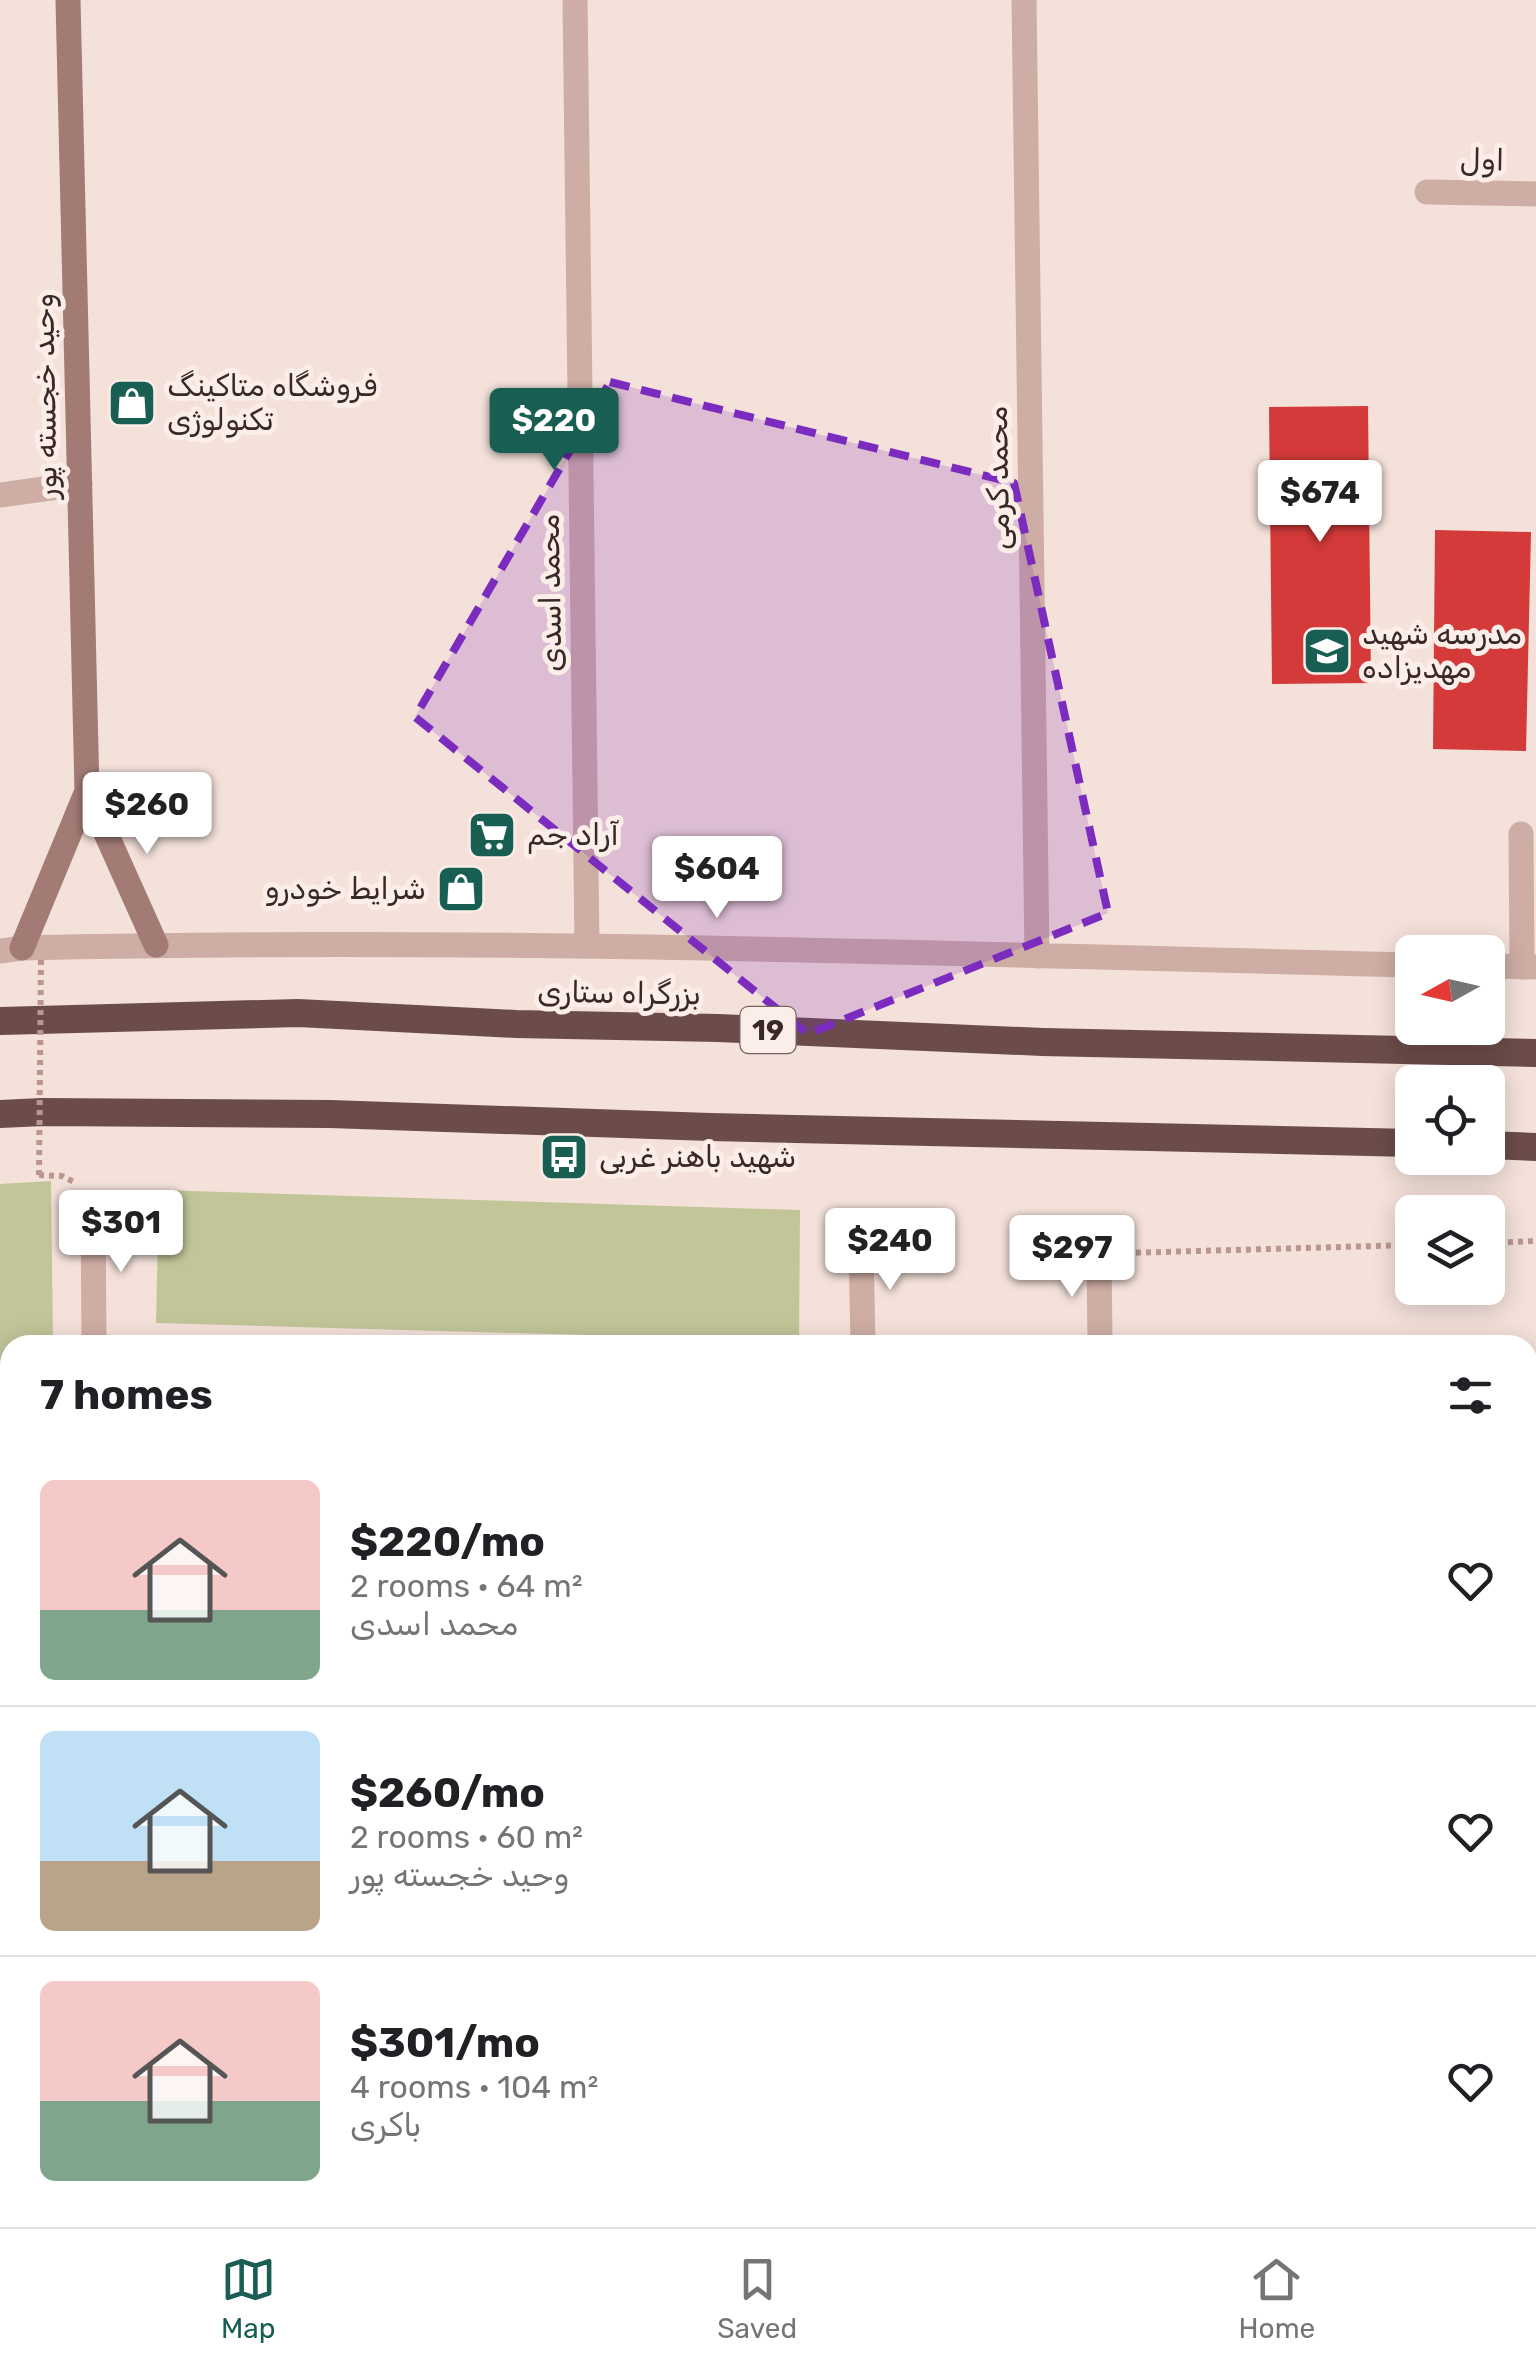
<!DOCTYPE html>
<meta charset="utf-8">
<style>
:root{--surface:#fff;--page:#f2f2f2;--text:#202124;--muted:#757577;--line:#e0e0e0;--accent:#185e52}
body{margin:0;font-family:Rubik,"Noto Naskh Arabic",sans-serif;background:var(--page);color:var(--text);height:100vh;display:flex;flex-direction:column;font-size:38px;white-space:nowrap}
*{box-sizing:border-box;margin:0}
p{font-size:32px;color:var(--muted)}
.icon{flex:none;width:55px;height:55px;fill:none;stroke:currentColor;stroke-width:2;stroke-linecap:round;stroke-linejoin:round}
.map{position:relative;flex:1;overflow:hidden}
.sheet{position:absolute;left:0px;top:1335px;width:1538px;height:892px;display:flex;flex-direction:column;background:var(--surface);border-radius:30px 30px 0 0;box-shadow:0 5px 25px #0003}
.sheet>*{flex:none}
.needle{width:65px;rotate:262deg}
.buttons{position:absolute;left:1395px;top:935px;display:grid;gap:20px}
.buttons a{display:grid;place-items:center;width:110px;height:110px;border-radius:15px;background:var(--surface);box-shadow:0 5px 25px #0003;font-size:50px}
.price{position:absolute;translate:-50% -85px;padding:0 22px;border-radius:10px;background:#fff;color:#222;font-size:32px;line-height:65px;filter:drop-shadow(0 2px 5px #0008)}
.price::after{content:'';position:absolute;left:50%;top:60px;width:30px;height:22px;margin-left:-15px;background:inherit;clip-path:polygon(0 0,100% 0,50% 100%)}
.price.current{background:var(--accent);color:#fff}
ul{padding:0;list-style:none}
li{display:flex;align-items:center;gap:30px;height:250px;padding:0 40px}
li+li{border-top:2px solid var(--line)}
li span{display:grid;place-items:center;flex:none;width:280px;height:200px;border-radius:15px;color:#555}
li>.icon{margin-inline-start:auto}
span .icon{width:120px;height:120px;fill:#fffc;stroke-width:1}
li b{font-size:42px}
h2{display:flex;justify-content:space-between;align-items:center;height:120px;padding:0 40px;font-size:42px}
.tabs{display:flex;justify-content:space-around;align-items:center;height:140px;border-top:2px solid var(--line);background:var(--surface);font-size:28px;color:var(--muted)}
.tabs a{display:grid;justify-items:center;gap:5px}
.tabs .current{color:var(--accent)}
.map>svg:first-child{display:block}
</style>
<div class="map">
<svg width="1536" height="2227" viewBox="0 0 1536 2227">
<rect width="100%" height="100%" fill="#f4e1da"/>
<path fill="#c1c598" d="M51 1181 53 1345H10V1728L0 1729V1184Z
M159 1190 800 1210 799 1341 156 1323Z"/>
<path fill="#d33a39" d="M1368 406 1371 683 1272 684 1269 407Z
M1435 530 1531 532 1526 751 1433 749Z
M0 1772H3L10 1876V2218H63L64 2227H0Z"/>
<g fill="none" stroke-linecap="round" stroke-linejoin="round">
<path stroke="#ba978e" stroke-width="6" stroke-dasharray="5 5" stroke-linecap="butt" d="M39 1175 62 1176 76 1183
M1488 1243 1536 1241
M1126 1253 1412 1245"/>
<path stroke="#ceada4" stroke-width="25" d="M575 0 587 945
M1024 0 1037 956
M1427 192 1536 194
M0 495 80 484
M1521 834 1522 967
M861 1242 863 1345
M1099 1254 1100 1345
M533 2218V2227
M877 2218V2227
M1201 2218V2227"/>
<path stroke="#ceada4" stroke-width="25" d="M0 951 22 948C485 937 949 954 1412 965
M1488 966 1536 967
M93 1205 94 1345
M107 2218 108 2227"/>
<path stroke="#a27b75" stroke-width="25" d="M68 0 87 791 156 945
M22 948 87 791"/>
<path stroke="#6b4c4a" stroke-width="28" d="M0 1021 298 1013 516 1024 718 1028 1043 1042 1536 1053
M0 1114 43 1112 330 1114 710 1127 1412 1143
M1488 1145 1536 1147"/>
<path stroke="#ba978e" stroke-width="6" stroke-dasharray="5 5" stroke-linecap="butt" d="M39 1175 41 958"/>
</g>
<path fill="#7b2cbf" fill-opacity="0.2" stroke="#7b2cbf" stroke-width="8" stroke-dasharray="20 12" stroke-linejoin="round" d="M610 382 1014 483 1108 913 808 1034 415 717Z"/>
<defs>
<g id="shop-square" transform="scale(2.5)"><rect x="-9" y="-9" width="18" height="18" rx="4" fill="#185e52" stroke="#fbede7"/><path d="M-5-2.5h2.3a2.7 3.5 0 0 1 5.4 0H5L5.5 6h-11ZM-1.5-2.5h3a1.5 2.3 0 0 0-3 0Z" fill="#fff"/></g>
<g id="school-square" transform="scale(2.5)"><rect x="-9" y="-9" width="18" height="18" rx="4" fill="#185e52" stroke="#fbede7"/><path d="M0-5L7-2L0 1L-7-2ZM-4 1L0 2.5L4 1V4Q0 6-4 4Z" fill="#fff"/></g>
<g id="supermarket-square" transform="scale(2.5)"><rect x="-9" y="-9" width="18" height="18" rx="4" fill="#185e52" stroke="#fbede7"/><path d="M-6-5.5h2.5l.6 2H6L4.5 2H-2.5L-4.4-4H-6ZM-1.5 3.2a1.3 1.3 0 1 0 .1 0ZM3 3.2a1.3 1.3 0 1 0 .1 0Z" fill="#fff"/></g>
<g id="bus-square" transform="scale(2.5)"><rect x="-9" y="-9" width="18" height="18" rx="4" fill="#185e52" stroke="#fbede7"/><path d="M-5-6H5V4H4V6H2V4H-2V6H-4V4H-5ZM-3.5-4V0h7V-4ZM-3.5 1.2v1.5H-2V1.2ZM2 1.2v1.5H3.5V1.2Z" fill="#fff"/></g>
</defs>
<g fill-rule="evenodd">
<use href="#shop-square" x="132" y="403"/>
<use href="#school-square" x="1327" y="651"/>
<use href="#supermarket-square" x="492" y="835"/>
<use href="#shop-square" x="461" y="889"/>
<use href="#bus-square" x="564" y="1157"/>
</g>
<g text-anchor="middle" stroke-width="10" stroke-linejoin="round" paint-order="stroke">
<rect fill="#fbede7" stroke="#726361" stroke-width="2.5" x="740.5" y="1007" width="55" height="46" rx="8"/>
<g font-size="28" font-weight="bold" fill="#382827">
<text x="768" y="1040">19</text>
</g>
<g font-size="30" fill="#382827" stroke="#fbede7">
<text transform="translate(1482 160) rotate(1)" y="10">اول</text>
<text transform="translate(45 396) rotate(-91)" y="10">وحید خجسته پور</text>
<text transform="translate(998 478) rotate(-91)" y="10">محمد کرمی</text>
<text transform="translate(550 593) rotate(-91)" y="10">محمد اسدی</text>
<text transform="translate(619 993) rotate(1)" y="10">بزرگراه ستاری</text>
</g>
<g font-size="30" fill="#382827" stroke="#fbede7" text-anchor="start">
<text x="167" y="396">فروشگاه متاکینگ<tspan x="167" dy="34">تکنولوژی</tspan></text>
<text x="1362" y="644">مدرسه شهيد<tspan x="1362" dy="34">مهديزاده</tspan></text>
<text x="527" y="845">آراد جم</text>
<text x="426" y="899" text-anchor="end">شرایط خودرو</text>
<text x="599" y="1167">شهید باهنر غربی</text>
</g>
</g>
</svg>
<div class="buttons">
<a><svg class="needle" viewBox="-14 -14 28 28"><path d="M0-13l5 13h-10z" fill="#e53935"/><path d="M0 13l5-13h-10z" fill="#757577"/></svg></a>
<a><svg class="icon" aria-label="locate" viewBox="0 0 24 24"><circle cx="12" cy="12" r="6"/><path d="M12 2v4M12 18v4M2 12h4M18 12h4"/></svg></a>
<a><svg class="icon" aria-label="layers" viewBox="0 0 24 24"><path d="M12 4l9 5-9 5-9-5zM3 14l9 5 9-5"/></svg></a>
</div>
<b class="price current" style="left:554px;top:473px">$220</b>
<b class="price" style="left:1320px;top:545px">$674</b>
<b class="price" style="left:147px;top:857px">$260</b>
<b class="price" style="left:717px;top:921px">$604</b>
<b class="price" style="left:121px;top:1275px">$301</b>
<b class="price" style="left:890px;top:1293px">$240</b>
<b class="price" style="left:1072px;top:1300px">$297</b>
<section class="sheet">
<h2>7 homes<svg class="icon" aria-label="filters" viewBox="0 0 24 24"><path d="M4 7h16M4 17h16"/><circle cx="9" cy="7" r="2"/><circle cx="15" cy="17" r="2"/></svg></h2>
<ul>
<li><span style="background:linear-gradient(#f6c9c9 65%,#7fa58c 0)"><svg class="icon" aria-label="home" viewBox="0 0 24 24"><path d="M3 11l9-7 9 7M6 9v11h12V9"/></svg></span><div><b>$220/mo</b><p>2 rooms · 64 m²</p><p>محمد اسدی</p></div><svg class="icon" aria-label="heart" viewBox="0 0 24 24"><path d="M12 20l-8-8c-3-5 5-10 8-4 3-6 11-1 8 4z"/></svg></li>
<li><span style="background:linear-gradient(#bfe0f5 65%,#b9a48a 0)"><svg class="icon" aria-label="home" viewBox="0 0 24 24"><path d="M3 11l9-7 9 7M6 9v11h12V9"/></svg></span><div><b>$260/mo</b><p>2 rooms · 60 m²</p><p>وحید خجسته پور</p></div><svg class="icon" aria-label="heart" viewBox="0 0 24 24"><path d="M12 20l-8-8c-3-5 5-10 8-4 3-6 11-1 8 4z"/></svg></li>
<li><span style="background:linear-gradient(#f6c9c9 60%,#7fa58c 0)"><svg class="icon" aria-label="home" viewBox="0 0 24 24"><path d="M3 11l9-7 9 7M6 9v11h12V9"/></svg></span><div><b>$301/mo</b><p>4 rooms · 104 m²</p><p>باکری</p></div><svg class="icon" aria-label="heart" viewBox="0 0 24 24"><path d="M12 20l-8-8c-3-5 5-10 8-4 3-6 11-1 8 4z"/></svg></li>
</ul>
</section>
</div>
<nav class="tabs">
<a class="current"><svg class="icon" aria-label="map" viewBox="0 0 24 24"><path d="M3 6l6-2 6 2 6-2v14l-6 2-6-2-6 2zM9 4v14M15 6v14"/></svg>Map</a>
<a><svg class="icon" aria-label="saved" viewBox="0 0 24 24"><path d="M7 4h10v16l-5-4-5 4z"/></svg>Saved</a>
<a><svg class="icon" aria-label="home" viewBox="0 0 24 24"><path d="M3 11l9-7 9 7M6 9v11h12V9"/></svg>Home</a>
</nav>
